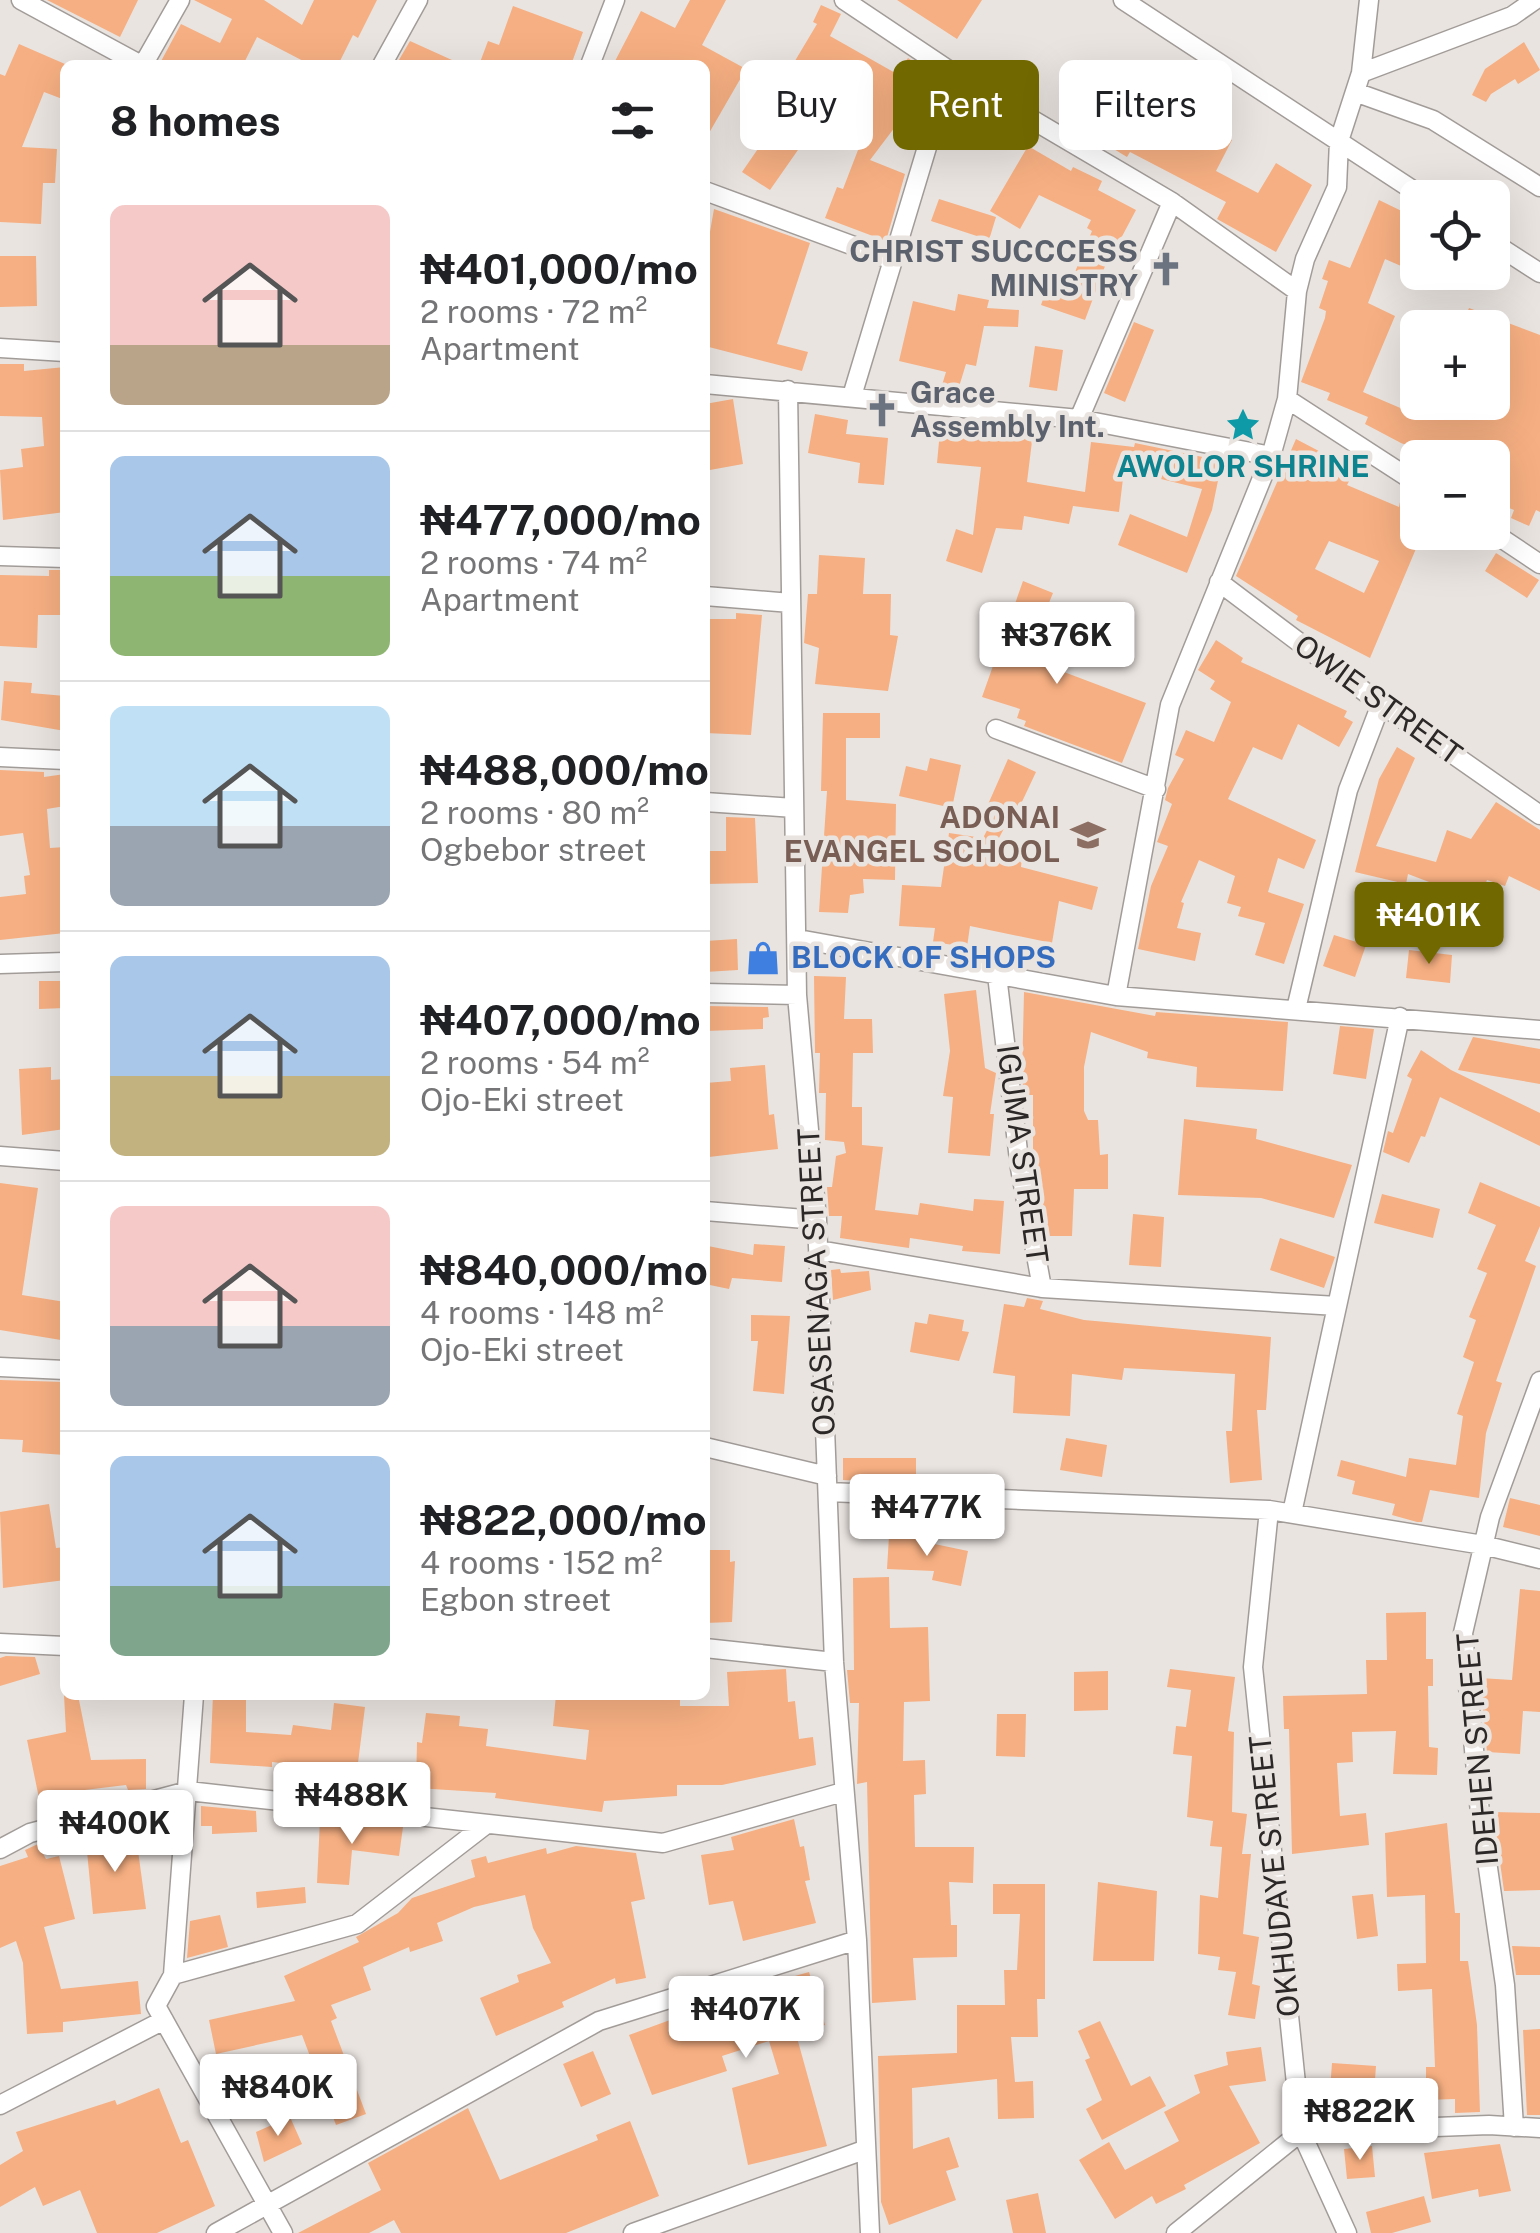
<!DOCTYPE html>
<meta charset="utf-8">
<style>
:root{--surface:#fff;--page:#f2f2f2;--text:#202124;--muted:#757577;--line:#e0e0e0;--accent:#716800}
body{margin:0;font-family:"Public Sans",sans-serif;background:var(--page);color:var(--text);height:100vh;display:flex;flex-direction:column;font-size:38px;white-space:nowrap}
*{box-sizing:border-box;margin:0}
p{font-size:32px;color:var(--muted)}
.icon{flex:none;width:55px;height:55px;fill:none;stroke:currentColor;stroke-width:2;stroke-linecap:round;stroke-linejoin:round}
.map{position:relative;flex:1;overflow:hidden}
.drawer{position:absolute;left:60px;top:60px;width:650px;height:1640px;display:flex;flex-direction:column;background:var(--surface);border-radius:15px;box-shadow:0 10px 40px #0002}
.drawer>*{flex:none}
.guide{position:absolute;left:740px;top:60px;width:650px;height:90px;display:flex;gap:20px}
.controls{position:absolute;left:1400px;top:180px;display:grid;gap:20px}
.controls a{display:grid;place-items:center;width:110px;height:110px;border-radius:15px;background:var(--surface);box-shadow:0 10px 40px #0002;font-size:50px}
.price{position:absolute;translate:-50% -85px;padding:0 22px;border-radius:10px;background:#fff;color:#222;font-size:32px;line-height:65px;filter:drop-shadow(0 2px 5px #0008)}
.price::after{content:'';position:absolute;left:50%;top:60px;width:30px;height:22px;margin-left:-15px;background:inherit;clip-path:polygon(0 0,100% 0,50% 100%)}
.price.on{background:var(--accent);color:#fff}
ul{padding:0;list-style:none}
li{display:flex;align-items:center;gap:30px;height:250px;padding:0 50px}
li+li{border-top:2px solid var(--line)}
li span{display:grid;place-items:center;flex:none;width:280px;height:200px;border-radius:15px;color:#555}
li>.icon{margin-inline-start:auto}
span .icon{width:120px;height:120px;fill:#fffc;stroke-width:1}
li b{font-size:42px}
h2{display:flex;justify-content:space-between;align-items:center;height:120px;padding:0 50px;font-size:42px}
.tag{padding:0 35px;border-radius:15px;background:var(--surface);box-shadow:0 10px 40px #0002;font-size:35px;line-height:90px}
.tag.on{background:var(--accent);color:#fff}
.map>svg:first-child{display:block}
</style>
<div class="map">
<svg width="1540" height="2233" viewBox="0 0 1540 2233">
<rect width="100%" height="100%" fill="#eae4e0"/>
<path fill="#f6af82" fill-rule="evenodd" d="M47 0H138L120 37Z
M194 0H264L302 25 314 0H377L358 38 353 35 338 65H311L257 37 243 65H159L181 24 220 43 232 19Z
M690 0H726L702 45 746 69 705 140V65H613L641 11 675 28Z
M897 0H982L957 39Z
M821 5 841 14 830 36 897 74 908 58 921 67 908 86 920 94 870 160 905 174 886 241 825 218 837 187 843 189 863 137 852 129 858 121 840 111 847 99 810 76 795 101 777 91 817 24 813 22Z
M513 6 583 32 571 65H479L488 41 499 45Z
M410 41 463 65H396Z
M1524 42 1540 70 1518 84 1515 79 1491 94 1486 102 1472 95 1485 69Z
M19 44 65 64V100L44 92 22 147 57 149 55 183H43L41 224 0 222V74L5 76Z
M1106 66 1133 84 1115 111 1159 140 1194 78 1214 87 1202 124 1232 140 1216 171 1258 193 1276 163 1312 185 1276 252 1217 219 1226 202 1130 152 1127 157 1069 122Z
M786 108 814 127 770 190 742 172Z
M1028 146 1071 171 1073 167 1102 181 1098 190 1136 210 1118 244 1114 242 1085 320 1041 305 1051 277 1070 284 1092 231 1087 228 1091 220 1039 195 1020 229 990 211Z
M939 199 996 217 989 240 931 221Z
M1379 200 1416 218 1401 266 1385 259 1368 303 1395 316 1363 392 1412 413 1416 402H1460L1492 416V328H1461L1469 308 1540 335V512L1536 510 1529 526 1511 518 1514 510 1492 501V458H1439L1401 443 1365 424 1368 417 1327 400 1330 393 1301 382 1325 318 1326 311 1319 308 1328 281 1322 279 1329 260 1350 268Z
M714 209 810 243 777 344 808 352 802 371 705 346V260Z
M0 256H36L37 306 0 307Z
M958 294 989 300 987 308 1019 310 1018 327 984 326 976 366 966 364 958 390 942 385 946 372 899 361 913 301 955 311Z
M1134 322 1154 330 1125 402 1104 393Z
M1035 346 1063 350 1057 391 1029 387Z
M0 364H24V371L65 367V512L3 520 0 470 23 467 21 449 44 446 42 417 0 416Z
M733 399 743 464 710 470 705 404Z
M815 414 848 420 846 434 888 438 884 485 858 483 860 463 808 453Z
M998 429 1033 433 1027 482 1085 492 1091 442 1134 447 1135 443 1222 461 1212 510 1187 573 1118 545 1130 514 1187 537 1202 489 1124 470 1119 512 1073 506 1069 524 1024 516 1022 530 996 528 982 573 946 561 956 529 973 535 981 467 937 463 940 431 997 437Z
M1296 439 1355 470 1347 485 1399 507 1400 502 1418 509V532H1423L1370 658 1296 620 1298 616 1236 576ZM1329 541 1379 561 1364 593 1315 569Z
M1496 553 1539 580 1527 598 1485 571Z
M819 555 865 558 863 594H891L890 635 898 636 888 691 815 684 819 648 804 643 808 594H817Z
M49 570H65V615H38L37 648 0 646V575L49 576Z
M1023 581 1053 593 1035 637 1070 651 1064 672 1146 703 1122 763 1024 726 1026 721 1017 718 1020 709 982 697Z
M736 613 762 615 751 735 705 733V619H736Z
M1216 640 1243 658 1241 662 1347 711 1344 717 1353 722 1339 747 1298 724 1282 760 1253 747 1228 799 1316 840 1304 869 1278 858 1268 892 1304 904 1284 964 1255 955 1265 923 1238 916 1241 907 1227 903 1235 876 1199 860 1181 902 1184 903 1177 928 1201 933 1195 961 1138 949 1151 886 1168 846 1157 842 1172 804 1165 800 1168 788 1184 759 1175 755 1186 730 1214 742 1231 702 1210 689 1215 681 1198 670Z
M4 681 32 683 31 693 65 696V731L1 720Z
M823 713H880V738H846V800L896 804 895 880 863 879 864 893 850 895 848 913 819 912 827 791H821Z
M1397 747 1415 758 1376 846 1436 862 1447 830 1471 839 1496 802 1540 830V891L1509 876 1505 886 1487 880 1479 901 1408 874 1406 884 1355 872 1379 779Z
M930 758 961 765 952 808 899 796 906 766 927 771Z
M1008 759 1036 772 1013 821 1009 819 991 853 1022 858 1021 867 1098 887 1092 910 1059 901 1052 943 970 926 967 947 933 942 935 928 899 926 902 885 941 887 949 833 983 838 996 813 986 809Z
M0 770 44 772V777L65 774V806L47 809 50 848 65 847V933L0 940V897L26 894 24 876 30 875 23 833 0 836Z
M726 817 755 818 758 883 705 884V851H726Z
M1334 935 1366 945 1355 977 1323 966Z
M737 939 738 970 705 972V941Z
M1409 950 1452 955 1450 983 1406 978Z
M814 976 846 977 844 1019H872L873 1053H853L852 1107H862V1145L883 1147 875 1210 918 1215 920 1203 973 1211 974 1199 1004 1201 1000 1254 962 1251 963 1246 910 1238 909 1248 840 1238 842 1216H829L827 1187H832L836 1156 846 1153 844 1142 825 1140 826 1093H819L820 1053H815Z
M39 981H65V1008L39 1009Z
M976 990 985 1068 996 1073 990 1114H994L990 1156 948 1153 953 1097 943 1096 950 1051 944 994Z
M1024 992 1155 1016 1156 1012 1288 1022 1283 1091 1196 1087 1197 1067 1147 1058 1148 1052 1091 1032 1084 1067V1111L1088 1120H1098L1100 1155 1108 1154V1189H1074L1072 1236H1045L1033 1169V1095H1024L1022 1076Z
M705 1006 768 1007 769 1017 763 1018V1029L705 1031Z
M1340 1026 1374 1029 1366 1079 1333 1074Z
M1473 1037 1540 1049V1084L1458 1070Z
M1421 1050 1451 1070 1540 1113V1146L1440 1097 1425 1137 1421 1136 1409 1163 1383 1152 1388 1131 1393 1133 1412 1079 1407 1076Z
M765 1065 769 1115 774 1114 778 1149 709 1157 705 1083 731 1081 730 1068Z
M51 1067V1080L65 1079V1129L22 1135 19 1069Z
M1184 1119 1257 1129 1256 1139 1352 1165 1334 1218 1261 1198 1178 1195Z
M1480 1182 1540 1207V1226L1525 1261 1536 1266 1496 1381 1502 1383 1486 1433 1479 1498 1430 1490 1422 1522H1417L1392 1515 1395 1504 1352 1494 1355 1481 1337 1476 1341 1460 1406 1477 1409 1458 1456 1465 1463 1416 1457 1414 1474 1362 1463 1357 1476 1320 1469 1317 1487 1273 1477 1269 1496 1225 1468 1213Z
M0 1183 38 1188 22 1295 65 1302 61 1340 0 1330Z
M1382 1194 1440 1209 1433 1238 1374 1223Z
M1133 1214 1164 1217 1161 1267 1129 1265Z
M1280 1238 1335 1257 1324 1288 1270 1270Z
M754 1244 785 1246 782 1282 732 1278 729 1289 705 1284 708 1246 753 1255Z
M840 1269 841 1273 869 1271 871 1290 833 1300 831 1270Z
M1027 1298 1043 1301 1040 1309 1084 1320 1271 1337 1266 1410H1257L1262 1480 1230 1483 1226 1431H1232L1235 1374 1124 1368 1122 1380 1072 1374 1070 1416 1013 1413 1015 1376 993 1373 1004 1304 1024 1307Z
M929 1314 964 1320 962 1331 969 1332 959 1361 910 1352 915 1322 927 1324Z
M751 1315 790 1316 784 1394 753 1391 758 1341H751Z
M0 1380 65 1382V1455L22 1452 23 1440 0 1439Z
M1066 1438 1107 1445 1102 1477 1060 1470Z
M843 1458H916V1483L843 1480Z
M1510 1498 1540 1505V1536L1503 1527Z
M49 1504 56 1548 65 1547V1580L3 1588 0 1512Z
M889 1536 926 1538 925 1542 968 1551 961 1586 932 1580 934 1571 887 1569Z
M705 1550H730V1562L735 1561 732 1622 705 1623Z
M889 1577 890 1628 928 1627 930 1701 904 1702 903 1761 925 1760 926 1794 914 1795 915 1847H974L973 1883 949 1882 951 1925H957V1957L913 1958 916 2000 872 2003 867 1782 857 1784 859 1703H850L847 1670H854L853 1578Z
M1520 1589 1540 1591V1712L1523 1711 1520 1754 1487 1752 1480 1678 1512 1680Z
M1426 1612V1659H1433V1686H1428L1429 1747 1438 1748 1437 1775 1393 1774 1396 1731 1352 1732 1353 1762 1337 1763 1340 1816 1366 1813 1369 1845 1292 1854 1289 1729H1284L1283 1696 1367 1694 1366 1660H1387L1386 1613Z
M6 1656 35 1657 40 1674 0 1686V1658Z
M786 1669 788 1702 795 1701 799 1739 813 1737 816 1765 722 1785H677V1796L604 1801 602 1812 495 1798 496 1793 416 1788 417 1742 422 1743 426 1713 460 1716 459 1726 488 1729 486 1746 586 1760 589 1730 553 1726 556 1695H680V1706H729L727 1672Z
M1170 1669 1235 1677 1228 1731 1234 1732 1232 1812 1247 1814 1242 1854H1251L1243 1934 1259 1937 1252 1984 1260 1986 1255 2019 1228 2015 1236 1972 1218 1970 1220 1957 1198 1954 1200 1895 1218 1898 1222 1847 1210 1846 1213 1821 1187 1817 1192 1756 1173 1754 1176 1726 1186 1727 1191 1690 1167 1687Z
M1108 1671V1710L1074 1711V1672Z
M64 1695H78L91 1760 146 1759V1789L128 1790 126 1785 68 1792 69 1797 40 1803 27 1740 66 1732Z
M213 1695H246V1732L291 1735 293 1725 331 1730 334 1703 365 1707 357 1771 272 1762V1767L210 1763Z
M997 1714H1026L1025 1757 996 1756Z
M201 1806 256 1811 257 1832 212 1834V1826H201Z
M1493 1812 1540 1813V1890L1504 1891Z
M320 1819 403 1827 399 1856 352 1850 349 1885 317 1883Z
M794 1819 800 1847 804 1846 810 1880 805 1881 816 1923 743 1941 733 1901 709 1905 701 1855 734 1850 731 1837Z
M1447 1823 1455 1913H1460V1961H1468L1477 2025 1480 2112 1455 2113V2099L1426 2100V2067H1435L1432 1989 1398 1991 1397 1964 1426 1963 1425 1895 1387 1897 1385 1833Z
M136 1836 146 1909 93 1914 86 1841Z
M38 1844 46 1859 59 1856 75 1919 44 1927 61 1989 138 1981 141 2014 63 2022V2032L27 2034 23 1963 16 1941 0 1948V1866L28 1857 25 1850Z
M576 1846 636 1853 645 1899 631 1902 646 1978 616 1984 615 1978 562 2002 564 2007 496 2036 480 1998 519 1982 517 1975 551 1963 533 1928 525 1895 474 1907 437 1923 443 1941 410 1952 409 1947 363 1967 371 1990 331 2005 337 2018 331 2021 366 2114 336 2125 302 2035 216 2054 209 2020 295 2001 284 1976 359 1942 356 1937 398 1913 412 1898 475 1877 471 1860 486 1856 488 1863 546 1848 547 1854Z
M1098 1882 1157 1891 1154 1961H1093Z
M993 1884H1045V1999H1037L1038 2037H1011L1015 2082 1033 2081 1034 2118 998 2119 997 2079 912 2088 913 2149 949 2137 959 2167 946 2171 956 2200 889 2225 881 2202 878 2056 957 2053V2005H1005L1004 1970H1017L1020 1914H993Z
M305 1887 306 1903 257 1908 256 1892Z
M1373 1894 1378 1936 1357 1939 1352 1896Z
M220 1915 228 1947 187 1958 190 1921Z
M1512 1946 1540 1947V1975H1516Z
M809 1972 825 2025 796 2034 827 2146 748 2165 732 2088 779 2074 769 2041 722 2056 727 2071 652 2095 629 2035 681 2016 685 2007Z
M1100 2021 1131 2086 1150 2076 1166 2106 1102 2140 1086 2109 1102 2100 1085 2060 1090 2058 1078 2031Z
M1540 2029V2115H1527L1523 2030Z
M1261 2047 1266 2081 1229 2086 1260 2143 1184 2185 1186 2189 1156 2204 1152 2196 1115 2219 1079 2160 1109 2142 1125 2170 1179 2141 1164 2112 1200 2093 1194 2075 1228 2065 1226 2052Z
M593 2051 611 2094 581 2107 563 2064Z
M1332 2063 1376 2066 1373 2106 1329 2103Z
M159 2088 181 2143 188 2140 215 2206 157 2233H97L80 2190 43 2206 35 2187 0 2207V2165L23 2151 16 2132 115 2100 117 2105Z
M468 2108 500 2180 598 2140 596 2135 630 2121 659 2196 566 2233H401L394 2220 369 2233H298L381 2190 368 2163Z
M290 2117 302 2144 264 2162 256 2132Z
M1500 2144 1511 2191 1479 2197 1478 2189 1432 2199 1424 2153Z
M1372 2146 1375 2177 1347 2179 1344 2149Z
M1038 2193 1046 2233H1013L1006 2200Z
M1424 2196 1431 2222 1392 2233H1371L1366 2212Z"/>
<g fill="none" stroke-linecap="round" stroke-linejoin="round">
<g stroke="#a29c99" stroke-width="21">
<path id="minor" d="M21 0 141 65
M844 0 950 71 1172 202 1297 291
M1123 0 1425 198
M143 65 180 0
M382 65 418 0
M590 65 615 0
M1361 73 1512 16 1535 0
M1355 92 1433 120 1540 187
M705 191 892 260
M1492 242 1540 273
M0 348 65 352
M705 384 1079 419 1271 456
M788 390 797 995 817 1220 834 1662 857 1940 870 2233
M852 396 950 71
M1287 399 1418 484
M1079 419 1172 202
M1492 532 1540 564
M0 556 65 558
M1219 582 1381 704 1540 815
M705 596 791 603
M996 729 1156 789
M0 757 65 760
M705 802 794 808
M798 939 1116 996 1540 1030
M0 964 65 962
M997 975 1020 1168 1042 1288
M705 993 797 995
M1116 996 1170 705 1271 456 1287 399 1297 291 1305 259 1337 187 1339 141 1361 73 1369 0
M1296 1009 1348 790 1381 704
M0 1156 65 1161
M705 1211 817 1220
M819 1250 1042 1288 1337 1306
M0 1367 65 1370
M705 1447 827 1476
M828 1492 1269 1510 1483 1545 1540 1559
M1269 1510 1253 1667 1301 2132 1347 2233
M1292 1513 1400 1017
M0 1643 65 1646
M705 1648 834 1662
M194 1695 173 1975 156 2006 283 2233
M0 1849 30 1833 188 1791 663 1843 843 1792
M173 1975 357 1924 484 1826
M0 2105 164 2020
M1514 2127 1505 1985 1480 1813 1463 1633 1490 1517 1540 1381
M216 2233 599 2021 857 1940
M633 2233 864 2150
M1176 2233 1301 2132 1489 2125 1540 2128"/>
</g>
<use href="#minor" stroke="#fff" stroke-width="18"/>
</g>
<defs>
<g id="church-bare" transform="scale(2.7)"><path d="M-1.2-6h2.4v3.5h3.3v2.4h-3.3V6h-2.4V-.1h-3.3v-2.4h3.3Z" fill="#6b7280" stroke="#eae4e0" stroke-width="2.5" paint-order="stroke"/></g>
<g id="sight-bare" transform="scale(2.7)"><path d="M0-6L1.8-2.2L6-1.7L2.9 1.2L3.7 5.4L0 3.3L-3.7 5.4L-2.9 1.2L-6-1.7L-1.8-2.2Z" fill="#0f9aa8" stroke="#eae4e0" stroke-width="2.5" paint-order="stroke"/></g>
<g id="school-bare" transform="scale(2.7)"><path d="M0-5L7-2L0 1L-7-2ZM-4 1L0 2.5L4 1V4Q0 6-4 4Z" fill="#8d6e63" stroke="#eae4e0" stroke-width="2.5" paint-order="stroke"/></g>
<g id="shop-bare" transform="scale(2.7)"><path d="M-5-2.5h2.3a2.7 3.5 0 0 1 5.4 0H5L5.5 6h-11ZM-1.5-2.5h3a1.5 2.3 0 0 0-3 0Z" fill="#3f7fe0" stroke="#eae4e0" stroke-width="2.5" paint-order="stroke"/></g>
</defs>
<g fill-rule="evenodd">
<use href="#church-bare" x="1166" y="269"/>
<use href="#church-bare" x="882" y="410"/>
<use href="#sight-bare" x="1243" y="425"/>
<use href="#school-bare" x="1088" y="835"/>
<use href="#shop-bare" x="763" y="958"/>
</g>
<g text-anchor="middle" stroke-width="9" stroke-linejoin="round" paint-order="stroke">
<g font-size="30" font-weight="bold" fill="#5b616d" stroke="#eae4e0" text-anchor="end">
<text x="1138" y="262">CHRIST SUCCCESS<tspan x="1138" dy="34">MINISTRY</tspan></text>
<text x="910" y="403" text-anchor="start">Grace<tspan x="910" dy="34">Assembly Int.</tspan></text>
</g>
<g font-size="30" font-weight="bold" fill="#0d838f" stroke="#eae4e0">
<text x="1243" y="477">AWOLOR SHRINE</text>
</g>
<g font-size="30" fill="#2b2827" stroke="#eae4e0">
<text transform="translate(1378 700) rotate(36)" y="10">OWIE STREET</text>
<text transform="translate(1022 1154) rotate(82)" y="10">IGUMA STREET</text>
<text transform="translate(817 1282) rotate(-93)" y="10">OSASENAGA STREET</text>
<text transform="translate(1478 1749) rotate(-95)" y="10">IDEHEN STREET</text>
<text transform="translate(1275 1876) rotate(-96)" y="10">OKHUDAYE STREET</text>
</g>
<g font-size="30" font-weight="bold" fill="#785e54" stroke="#eae4e0" text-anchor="end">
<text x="1060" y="828">ADONAI<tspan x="1060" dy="34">EVANGEL SCHOOL</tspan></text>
</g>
<g font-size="30" font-weight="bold" fill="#366cbe" stroke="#eae4e0" text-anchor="start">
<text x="791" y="968">BLOCK OF SHOPS</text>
</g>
</g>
</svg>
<div class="controls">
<a><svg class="icon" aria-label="locate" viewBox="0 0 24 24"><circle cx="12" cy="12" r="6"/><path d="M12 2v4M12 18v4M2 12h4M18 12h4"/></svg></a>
<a>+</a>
<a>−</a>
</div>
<b class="price" style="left:1057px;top:687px">₦376K</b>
<b class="price on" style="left:1429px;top:967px">₦401K</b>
<b class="price" style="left:927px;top:1559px">₦477K</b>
<b class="price" style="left:352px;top:1847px">₦488K</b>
<b class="price" style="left:115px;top:1875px">₦400K</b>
<b class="price" style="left:746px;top:2061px">₦407K</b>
<b class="price" style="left:278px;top:2139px">₦840K</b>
<b class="price" style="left:1360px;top:2163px">₦822K</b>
<div class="guide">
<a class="tag">Buy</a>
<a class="tag on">Rent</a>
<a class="tag">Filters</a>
</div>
<section class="drawer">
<h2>8 homes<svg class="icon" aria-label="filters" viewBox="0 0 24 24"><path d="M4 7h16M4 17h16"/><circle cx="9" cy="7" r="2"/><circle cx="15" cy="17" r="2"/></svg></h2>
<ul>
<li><span style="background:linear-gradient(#f6c9c9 70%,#b9a48a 0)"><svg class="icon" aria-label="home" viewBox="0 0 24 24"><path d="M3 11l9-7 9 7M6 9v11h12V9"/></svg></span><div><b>₦401,000/mo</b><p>2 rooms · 72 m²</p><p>Apartment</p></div></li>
<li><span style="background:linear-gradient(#a9c7e8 60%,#8fb573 0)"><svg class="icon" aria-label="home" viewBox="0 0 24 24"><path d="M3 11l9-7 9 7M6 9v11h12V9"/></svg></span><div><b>₦477,000/mo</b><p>2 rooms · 74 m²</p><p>Apartment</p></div></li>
<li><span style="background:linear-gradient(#bfe0f5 60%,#9aa5b1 0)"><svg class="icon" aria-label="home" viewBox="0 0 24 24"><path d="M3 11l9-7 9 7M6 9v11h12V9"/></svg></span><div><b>₦488,000/mo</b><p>2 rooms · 80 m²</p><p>Ogbebor street</p></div></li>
<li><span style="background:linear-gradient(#a9c7e8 60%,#c2b280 0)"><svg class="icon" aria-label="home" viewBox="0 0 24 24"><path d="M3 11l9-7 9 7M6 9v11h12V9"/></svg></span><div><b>₦407,000/mo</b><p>2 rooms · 54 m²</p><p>Ojo-Eki street</p></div></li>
<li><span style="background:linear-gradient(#f6c9c9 60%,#9aa5b1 0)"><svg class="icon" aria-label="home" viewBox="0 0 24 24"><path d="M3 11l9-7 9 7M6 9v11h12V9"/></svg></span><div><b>₦840,000/mo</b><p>4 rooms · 148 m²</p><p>Ojo-Eki street</p></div></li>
<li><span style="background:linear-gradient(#a9c7e8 65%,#7fa58c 0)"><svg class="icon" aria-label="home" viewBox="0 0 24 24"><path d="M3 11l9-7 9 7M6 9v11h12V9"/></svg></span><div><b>₦822,000/mo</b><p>4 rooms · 152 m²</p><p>Egbon street</p></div></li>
</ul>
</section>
</div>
